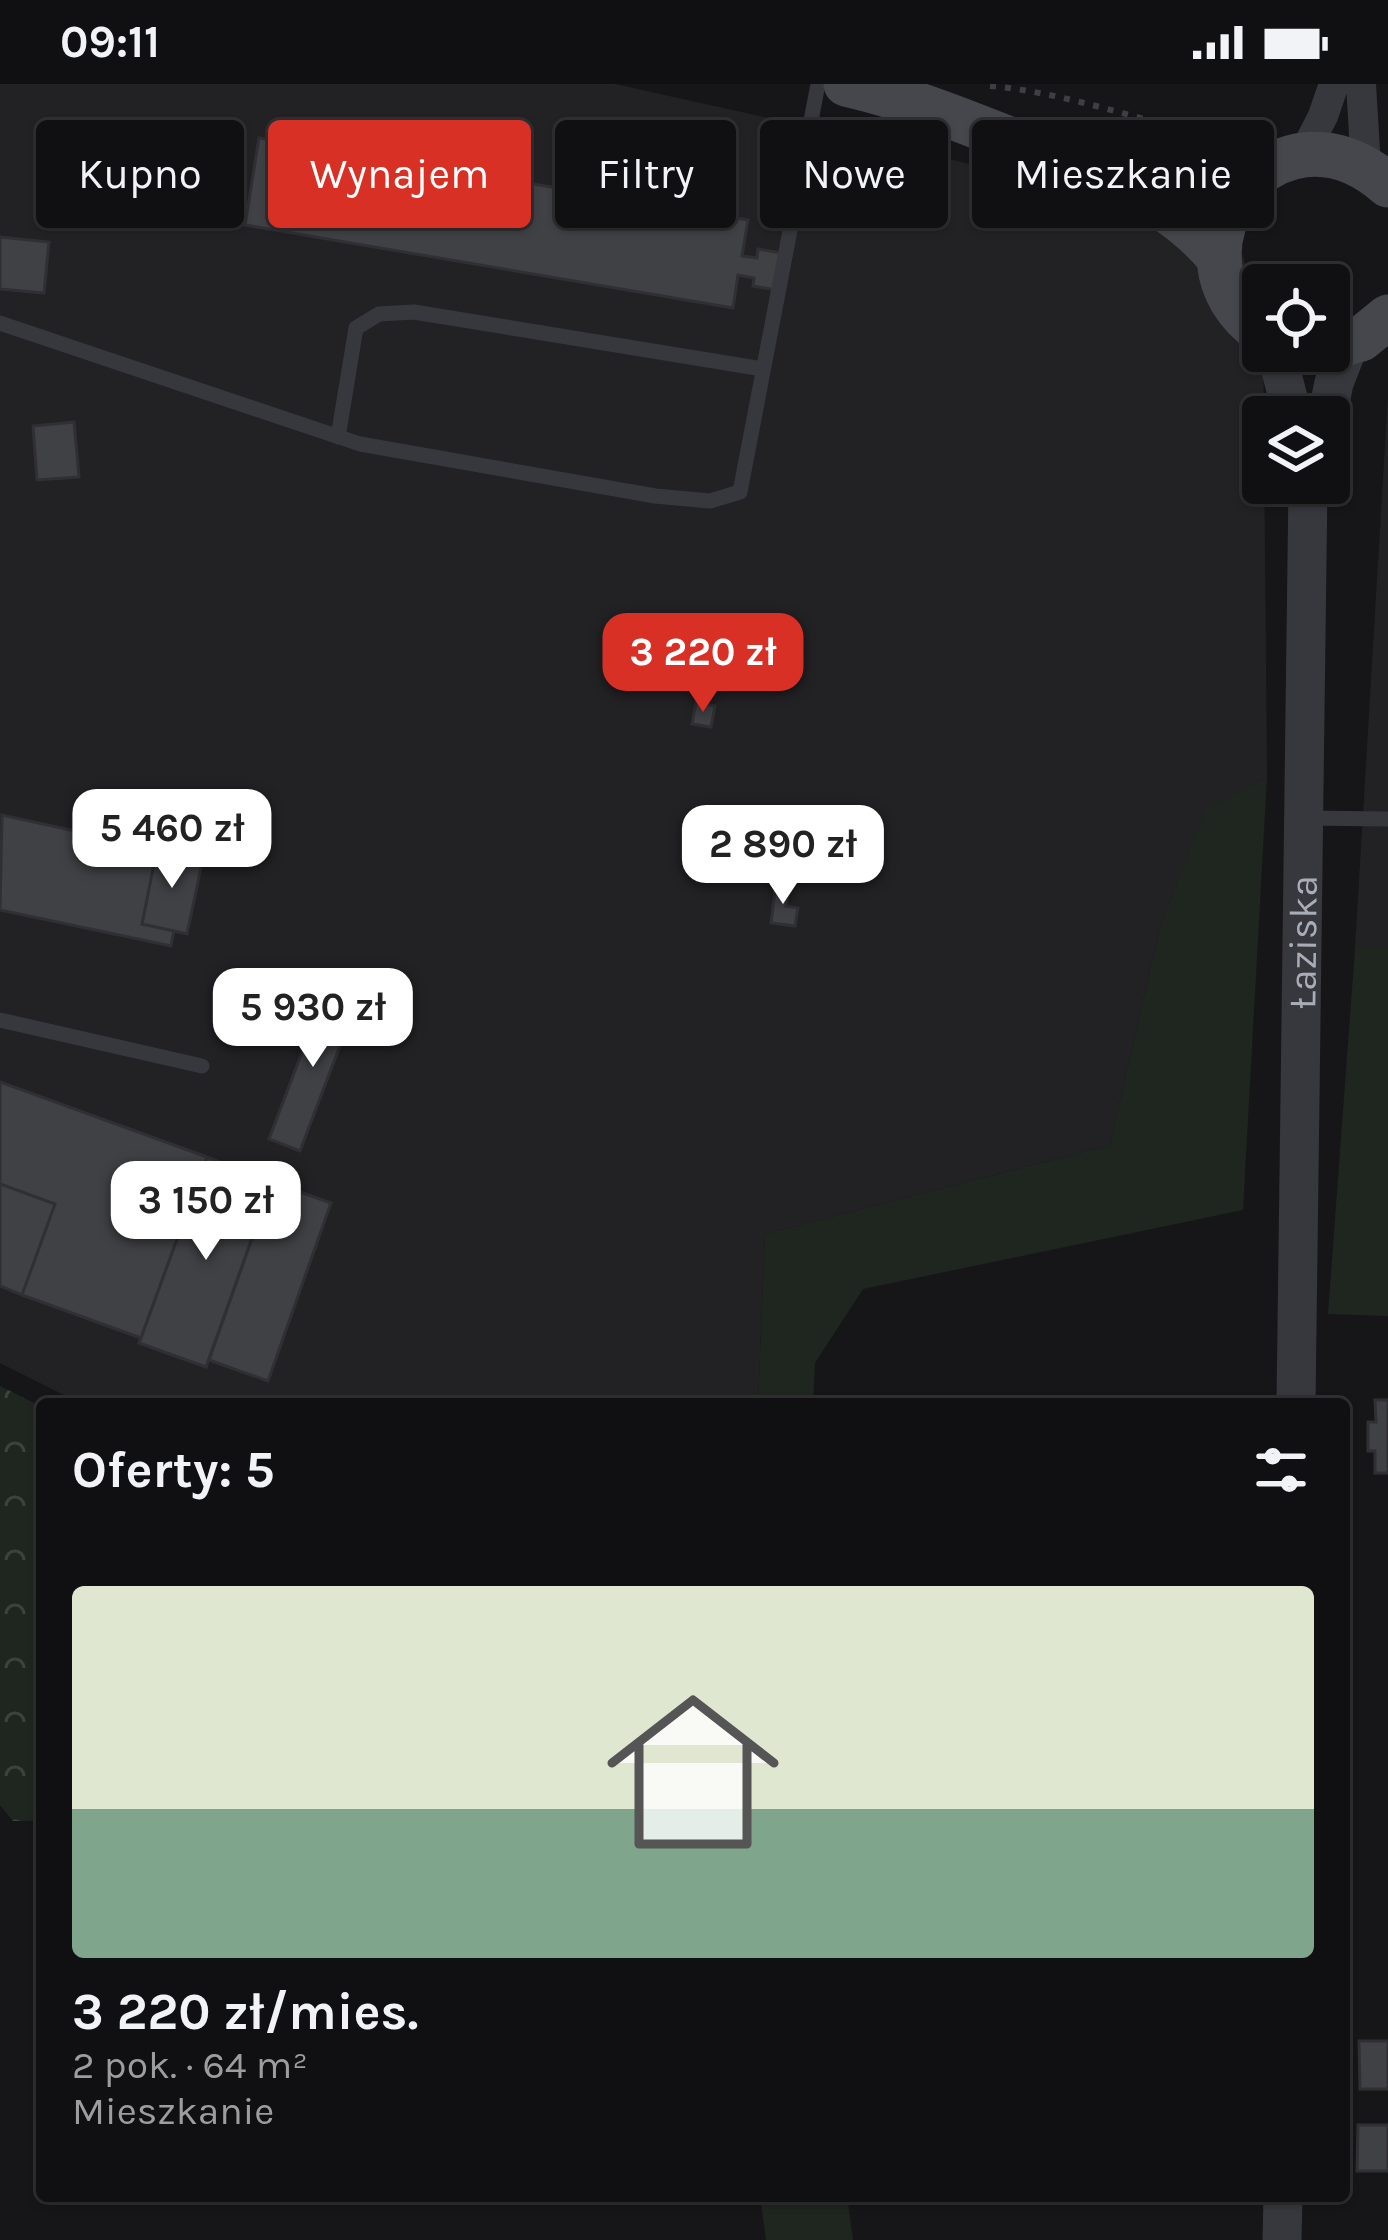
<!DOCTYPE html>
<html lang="pl">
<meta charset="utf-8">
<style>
:root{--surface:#101012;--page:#19191b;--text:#f1f3f6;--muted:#9c9d9f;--line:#303032;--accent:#d93025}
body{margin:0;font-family:Karla,sans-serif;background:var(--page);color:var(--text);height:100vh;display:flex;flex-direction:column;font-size:45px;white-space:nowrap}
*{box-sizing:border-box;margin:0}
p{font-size:39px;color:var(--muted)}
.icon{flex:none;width:66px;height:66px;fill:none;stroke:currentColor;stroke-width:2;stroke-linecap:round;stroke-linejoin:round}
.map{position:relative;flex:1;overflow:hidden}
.drawer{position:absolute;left:36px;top:1314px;width:1314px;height:804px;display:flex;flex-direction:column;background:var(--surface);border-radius:12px;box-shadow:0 3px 9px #0004,0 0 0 3px var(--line)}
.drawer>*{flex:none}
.guide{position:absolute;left:36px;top:36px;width:1317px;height:108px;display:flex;gap:24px}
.controls{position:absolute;left:1242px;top:180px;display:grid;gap:24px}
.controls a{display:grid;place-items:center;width:108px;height:108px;border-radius:12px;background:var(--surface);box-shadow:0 3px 9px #0004,0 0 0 3px var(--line);font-size:60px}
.price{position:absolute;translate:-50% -102px;padding:0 27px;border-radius:24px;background:#fff;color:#222;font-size:39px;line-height:78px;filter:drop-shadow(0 3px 6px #0008)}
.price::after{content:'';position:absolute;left:50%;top:72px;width:36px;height:27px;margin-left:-18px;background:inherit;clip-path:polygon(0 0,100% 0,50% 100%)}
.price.on{background:var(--accent);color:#fff}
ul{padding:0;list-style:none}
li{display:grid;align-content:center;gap:24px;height:636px;padding:0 36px}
li span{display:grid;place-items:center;height:372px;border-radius:12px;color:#555}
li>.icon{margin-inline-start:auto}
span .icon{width:216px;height:216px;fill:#fffc;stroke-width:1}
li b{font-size:51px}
h2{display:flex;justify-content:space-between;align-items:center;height:144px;padding:0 36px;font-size:51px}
.tag{padding:0 42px;border-radius:12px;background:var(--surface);box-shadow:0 3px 9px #0004,0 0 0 3px var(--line);font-size:42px;line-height:108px}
.tag.on{background:var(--accent);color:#fff}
.status{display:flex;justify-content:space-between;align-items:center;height:84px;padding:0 60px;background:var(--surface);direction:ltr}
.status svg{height:33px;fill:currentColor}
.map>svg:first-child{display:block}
</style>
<div class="status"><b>09:11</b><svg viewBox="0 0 49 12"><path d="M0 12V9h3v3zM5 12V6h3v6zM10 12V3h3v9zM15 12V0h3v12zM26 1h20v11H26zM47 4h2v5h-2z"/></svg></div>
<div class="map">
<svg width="1388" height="2156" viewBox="0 0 1388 2156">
<defs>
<pattern id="forest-crowns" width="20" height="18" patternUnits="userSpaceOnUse" patternTransform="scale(3)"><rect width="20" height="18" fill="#1e261f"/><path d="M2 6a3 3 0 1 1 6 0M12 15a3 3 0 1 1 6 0" fill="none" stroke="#3c433d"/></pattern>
</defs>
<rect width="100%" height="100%" fill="#161618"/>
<path fill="#222225" d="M0 0H615L913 66 1236 147 1263 245 1267 693 1205 727 1160 843 1110 1061 765 1150 758 1320H82L0 1279Z
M1388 311V864H1355Z"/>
<path fill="#1e261f" d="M1267 693 1243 1126 863 1205 815 1279 813 1320H758L765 1150 1110 1061 1160 843 1205 726Z
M1355 864H1388V1232L1328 1230Z
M760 2112H847L853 2156H766Z"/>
<path fill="url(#forest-crowns)" d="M0 1302 42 1323V1737H13L0 1721Z"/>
<path fill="#404145" stroke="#303034" stroke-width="3" d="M259 54 748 136 742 172 757 174 758 165 782 169 776 206 753 202 754 194 738 191 733 224 245 141Z
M0 153 49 158 44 209 0 205Z
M74 338 79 393 37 396 33 342Z
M696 618 715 622 711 643 692 640Z
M2 731 157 765 142 840 174 847 171 862 0 826Z
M157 765 203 774 187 850 142 840Z
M776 798 789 799 786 822 798 824 795 842 771 839Z
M326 905 357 917 300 1067 269 1055Z
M0 998 207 1073 141 1254 22 1211 55 1120 0 1100Z
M207 1073 272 1098 206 1283 139 1259Z
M272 1098 331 1119 268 1297 209 1276Z
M0 1100 55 1120 22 1211 0 1202Z
M1375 1316H1388V1389H1375V1367H1368V1338H1376Z
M1359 1957H1388V2005H1360Z
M1358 2041H1388V2087H1357Z"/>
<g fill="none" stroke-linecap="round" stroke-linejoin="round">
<path stroke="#3d3f44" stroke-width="6" stroke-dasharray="6 9" stroke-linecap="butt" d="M990 2C1071 9 1149 40 1228 56"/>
<path stroke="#37383d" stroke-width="15" d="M0 239 360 360 655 412 710 417 740 408 818 0
M338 353 356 244 379 230 414 228 763 285
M1306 734 1388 735
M0 936 202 982"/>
<path stroke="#37383d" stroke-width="30" d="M1361 0 1366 83
M1303 71 1323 32 1334 0"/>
<g stroke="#37383d" stroke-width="39">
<path d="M1276 267 1293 333"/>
<path d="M1327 333 1334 299 1349 260"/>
<path id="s1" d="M1296 1320 1308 399"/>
<path d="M1282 2156 1283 2112"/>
</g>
<path stroke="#45474d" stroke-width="45" d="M846 0C902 13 951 32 1004 53 1081 82 1166 109 1219 174
M1122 93 1195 102 1249 97
M1263 249C1152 173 1273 0 1388 101
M1329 264 1361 255 1388 233"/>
</g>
<g text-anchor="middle" stroke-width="12" stroke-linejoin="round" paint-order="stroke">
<g font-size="39" fill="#a8adb8" stroke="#111113">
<text dy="14" stroke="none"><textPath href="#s1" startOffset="462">Łaziska</textPath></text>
</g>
</g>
</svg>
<div class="controls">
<a><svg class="icon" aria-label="locate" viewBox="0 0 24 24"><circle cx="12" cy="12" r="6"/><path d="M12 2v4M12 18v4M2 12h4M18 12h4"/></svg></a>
<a><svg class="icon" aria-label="layers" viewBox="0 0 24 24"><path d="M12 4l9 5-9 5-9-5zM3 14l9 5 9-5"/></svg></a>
</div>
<b class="price on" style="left:703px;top:631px">3 220 zł</b>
<b class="price" style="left:172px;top:807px">5 460 zł</b>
<b class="price" style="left:783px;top:823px">2 890 zł</b>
<b class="price" style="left:313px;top:986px">5 930 zł</b>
<b class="price" style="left:206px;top:1179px">3 150 zł</b>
<div class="guide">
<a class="tag">Kupno</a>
<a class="tag on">Wynajem</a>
<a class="tag">Filtry</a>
<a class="tag">Nowe</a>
<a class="tag">Mieszkanie</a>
</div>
<section class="drawer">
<h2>Oferty: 5<svg class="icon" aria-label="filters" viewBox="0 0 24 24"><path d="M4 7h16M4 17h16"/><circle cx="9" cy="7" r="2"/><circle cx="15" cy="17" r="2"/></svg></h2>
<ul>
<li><span style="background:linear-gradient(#dfe7d0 60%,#7fa58c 0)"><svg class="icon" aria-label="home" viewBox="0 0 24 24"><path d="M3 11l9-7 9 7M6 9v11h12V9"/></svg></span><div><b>3 220 zł/mies.</b><p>2 pok. · 64 m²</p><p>Mieszkanie</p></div></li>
</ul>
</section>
</div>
